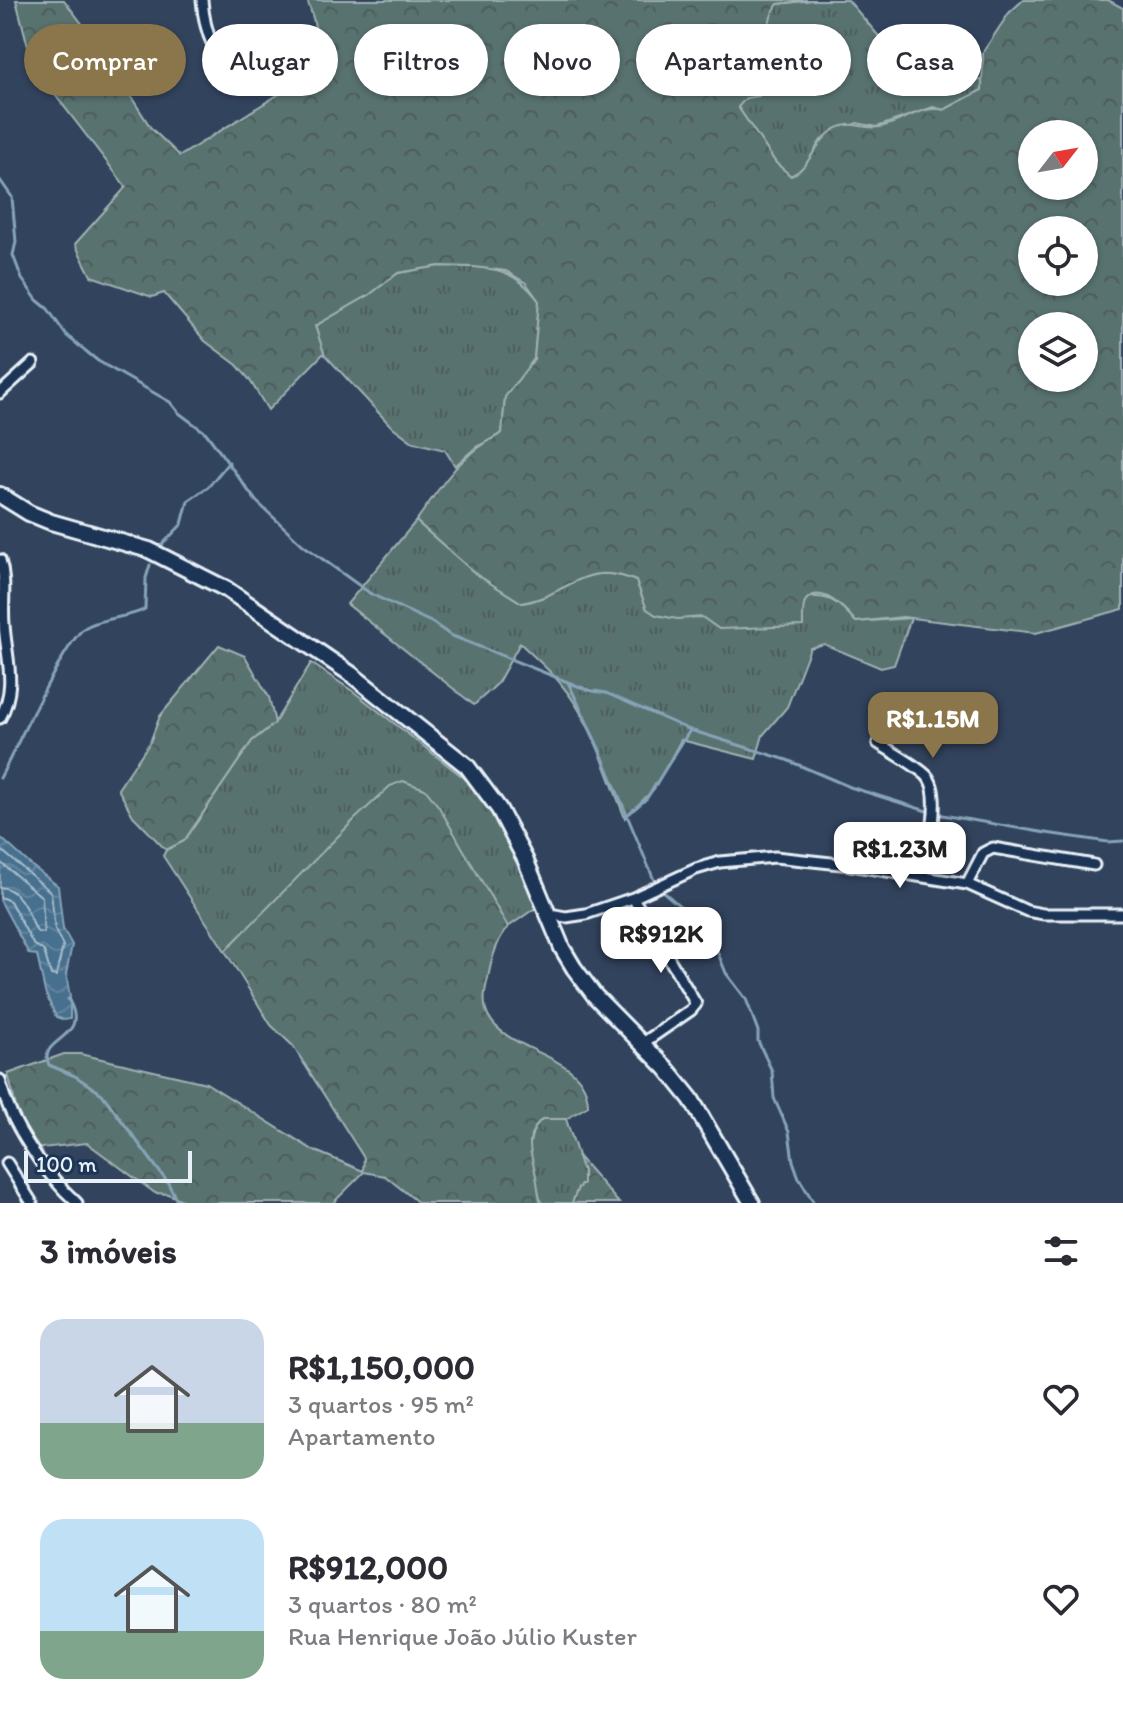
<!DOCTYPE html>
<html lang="pt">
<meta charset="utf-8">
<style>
:root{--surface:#fff;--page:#f7f7f7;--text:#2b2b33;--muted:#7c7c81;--accent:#8a764a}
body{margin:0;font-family:Itim,sans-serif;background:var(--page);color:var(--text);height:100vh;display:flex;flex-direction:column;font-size:30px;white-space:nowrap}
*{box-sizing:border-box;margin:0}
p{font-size:26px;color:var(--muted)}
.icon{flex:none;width:44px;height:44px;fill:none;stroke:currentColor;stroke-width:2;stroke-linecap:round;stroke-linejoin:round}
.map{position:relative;height:1203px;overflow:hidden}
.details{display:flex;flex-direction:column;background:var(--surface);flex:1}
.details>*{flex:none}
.banner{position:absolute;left:24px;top:24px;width:1076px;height:72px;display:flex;gap:16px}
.needle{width:52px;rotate:59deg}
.buttons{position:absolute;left:1018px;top:120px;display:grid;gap:16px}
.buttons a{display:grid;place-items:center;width:80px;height:80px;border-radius:50%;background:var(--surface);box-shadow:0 2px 6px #0004;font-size:40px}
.scale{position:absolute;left:24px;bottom:20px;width:168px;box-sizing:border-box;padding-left:8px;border:4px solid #e8f1f8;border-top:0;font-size:22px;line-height:28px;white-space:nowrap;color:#e8f1f8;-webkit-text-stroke:6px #1d3557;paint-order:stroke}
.price{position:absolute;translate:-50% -68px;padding:0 18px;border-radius:16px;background:#fff;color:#222;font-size:26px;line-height:52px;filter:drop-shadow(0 2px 4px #0008)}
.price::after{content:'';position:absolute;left:50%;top:48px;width:24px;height:18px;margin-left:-12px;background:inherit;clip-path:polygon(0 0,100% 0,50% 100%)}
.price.current{background:var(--accent);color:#fff}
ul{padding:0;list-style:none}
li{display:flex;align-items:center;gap:24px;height:200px;padding:0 40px}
li span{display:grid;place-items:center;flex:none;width:224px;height:160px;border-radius:24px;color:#555}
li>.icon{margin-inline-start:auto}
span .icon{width:96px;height:96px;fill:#fffc;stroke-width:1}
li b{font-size:34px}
h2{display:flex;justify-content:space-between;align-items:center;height:96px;padding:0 40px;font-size:34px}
.tag{padding:0 28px;border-radius:36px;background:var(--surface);box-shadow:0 2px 6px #0004;font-size:28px;line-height:72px}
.tag.current{background:var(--accent);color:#fff}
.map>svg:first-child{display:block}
</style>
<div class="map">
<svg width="1123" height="1203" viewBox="0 0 1123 1203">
<defs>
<pattern id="grass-tufts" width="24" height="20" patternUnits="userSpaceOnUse" patternTransform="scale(2)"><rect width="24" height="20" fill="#58726f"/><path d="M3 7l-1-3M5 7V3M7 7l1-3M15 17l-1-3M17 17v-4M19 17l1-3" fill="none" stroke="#4e5b5b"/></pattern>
<pattern id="forest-crowns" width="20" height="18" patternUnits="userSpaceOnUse" patternTransform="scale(2)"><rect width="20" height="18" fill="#58726f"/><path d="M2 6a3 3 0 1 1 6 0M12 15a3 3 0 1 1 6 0" fill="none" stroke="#4e5b5b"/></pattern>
<pattern id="water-waves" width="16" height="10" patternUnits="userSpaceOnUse" patternTransform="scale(2)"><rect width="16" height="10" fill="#47708e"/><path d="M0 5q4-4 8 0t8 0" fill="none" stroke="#62859f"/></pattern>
</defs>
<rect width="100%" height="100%" fill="#32435d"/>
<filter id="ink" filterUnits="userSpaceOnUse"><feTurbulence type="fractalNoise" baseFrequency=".0125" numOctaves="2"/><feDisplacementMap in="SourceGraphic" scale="16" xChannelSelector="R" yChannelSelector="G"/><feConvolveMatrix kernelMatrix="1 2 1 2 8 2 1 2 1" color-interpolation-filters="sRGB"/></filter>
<g filter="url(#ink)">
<path fill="url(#grass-tufts)" stroke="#a0b2b4" stroke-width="2" d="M811 0H848L911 74 938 84 982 80V90L944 110 933 107 877 127 857 123 821 140 802 171 790 176 776 163 737 107 770 65 769 16 778 4Z
M439 266C483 267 511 263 539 301L534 359 505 397 502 434 476 447 455 466 445 450 413 442 390 425 324 354 315 326 369 295 398 273Z
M416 521 476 574 522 603C568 596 583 558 636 581L647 609 702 617 712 622 804 602 807 598C830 593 842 606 856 622L911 618 894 665 881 668 824 644 810 648 787 707 763 735 756 759 681 740 654 789 625 818C607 774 592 720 560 683 549 669 533 656 520 643L497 684 474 705 347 604Z
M311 663 354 692 472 784 496 819 541 904 508 927 489 896 390 787 225 951 163 856 166 850 184 841 252 741 275 722Z
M542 1119H566L583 1171V1183L578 1188 572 1203H541C534 1177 519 1140 542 1119Z"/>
<path fill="url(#forest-crowns)" stroke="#a0b2b4" stroke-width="2" fill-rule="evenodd" d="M16 0H64L99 46 151 128 180 156 311 74C321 47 317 26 307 0H811L778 4C757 31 778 61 759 96L746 98 738 107 776 163 791 176C811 166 814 144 832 131 852 118 860 130 880 127 902 123 922 104 944 110L982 90 983 52 1009 13 1023 0H1108L1123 8V609L1036 633 903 617 856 622C847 611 822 583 806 600 802 605 803 619 803 626L719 629 702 617 677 619 656 615 647 609 636 581C583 558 568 596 522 603L476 574 416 521C445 481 457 457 502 433L505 397 534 359 539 301 526 283 506 271 474 267 439 266 398 273 369 295 315 326 324 353 268 410 249 379 237 365 205 341 164 293 152 297 91 276 75 244 126 187 33 66ZM1032 134H1084V186H1032ZM1032 230H1084V282H1032ZM1032 326H1084V378H1032Z
M219 645 245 656 269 697 275 723 252 741 184 841 166 850 133 816 118 789 150 742 160 716Z
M403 781 425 789 439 807 508 927C496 941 491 961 488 978 485 990 482 1003 488 1015 507 1055 588 1052 588 1106L566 1119H542C522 1137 532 1155 536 1176 538 1185 538 1194 541 1203H419L385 1176 364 1172 333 1203H189L168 1194 155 1193 87 1143 33 1149 17 1111 8 1074 64 1054H80L206 1083 313 1150 363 1171 364 1158 293 1046 271 1025 225 951 354 820 390 786Z
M577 1155 619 1203H572L578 1188 583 1183V1171Z"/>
<path fill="url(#water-waves)" stroke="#87a4b8" stroke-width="2" d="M0 837 32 866 58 886 63 929 72 945 66 974 70 997V1019L64 1020 56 1017 45 992 37 955 29 954 0 900Z"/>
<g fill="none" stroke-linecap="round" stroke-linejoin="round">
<path stroke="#a8bdce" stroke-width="2" d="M0 849 51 892 55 930 63 946 56 976 51 975 44 951 33 944 10 901 0 897
M0 862 42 897 44 933 37 932C28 915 22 889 0 887"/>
<path stroke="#87a4b8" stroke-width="3" d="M0 180 12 197 16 242 13 255 22 279 37 300 48 309 66 335 98 361 170 402 179 413 206 433 256 501 303 545 371 594 433 623 450 635 588 690 606 693 690 730 787 760 850 787 930 812
M159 548 182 524 188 501 208 487 229 462
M568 682 601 753 654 880
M0 778C15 751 66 638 86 627 104 617 130 618 145 609L146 578 150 565
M937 814 1046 833 1108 842 1123 841
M626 816 647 798 690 730
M660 889 709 931 726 973 746 999 758 1031V1041L772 1071 774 1098 789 1132 793 1161 799 1178 814 1203
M68 999C93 1040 36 1037 49 1065L75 1076 102 1094 168 1183 178 1203"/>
<g stroke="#e8f1f8" stroke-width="15">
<path id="street" d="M202 0C204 24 210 56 234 66L256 52
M0 393 33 363
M0 560C7 582 2 602 4 624 6 658 18 686 0 718
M878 743C893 753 913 763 926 775 944 792 928 854 922 875
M967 884 983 853 993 848 1094 865
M633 898 696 1004 691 1010 643 1043
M550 914 566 917 586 914 633 898 696 869 720 862 775 857 850 865 967 884 1027 911 1043 914H1123
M0 1080C9 1123 45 1174 77 1203
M7 1163 32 1203"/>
</g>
<g stroke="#e8f1f8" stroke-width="20">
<path id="secondary" d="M0 495 29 513 51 522 149 550 226 589 351 674 467 766 499 809 525 859 562 948 574 968 595 996 666 1068 691 1099 752 1203"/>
</g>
<use href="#street" stroke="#1d3557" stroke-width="9"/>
<use href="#secondary" stroke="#1d3557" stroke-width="14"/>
</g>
</g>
</svg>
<div class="buttons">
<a><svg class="needle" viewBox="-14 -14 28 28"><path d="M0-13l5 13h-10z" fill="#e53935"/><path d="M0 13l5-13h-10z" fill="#7c7c81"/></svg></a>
<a><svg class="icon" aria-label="locate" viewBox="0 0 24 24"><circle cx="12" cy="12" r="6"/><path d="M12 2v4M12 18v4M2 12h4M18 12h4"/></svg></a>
<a><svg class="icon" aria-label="layers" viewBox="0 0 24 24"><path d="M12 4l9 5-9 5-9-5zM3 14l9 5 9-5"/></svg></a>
</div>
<div class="scale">100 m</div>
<b class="price current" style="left:933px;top:760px">R$1.15M</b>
<b class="price" style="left:900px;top:890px">R$1.23M</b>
<b class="price" style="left:661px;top:975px">R$912K</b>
<div class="banner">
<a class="tag current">Comprar</a>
<a class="tag">Alugar</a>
<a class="tag">Filtros</a>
<a class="tag">Novo</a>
<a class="tag">Apartamento</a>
<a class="tag">Casa</a>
</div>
</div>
<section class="details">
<h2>3 imóveis<svg class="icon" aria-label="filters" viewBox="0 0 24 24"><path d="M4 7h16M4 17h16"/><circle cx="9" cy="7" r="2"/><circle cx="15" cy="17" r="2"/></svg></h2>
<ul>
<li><span style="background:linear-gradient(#c9d6e8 65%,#7fa58c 0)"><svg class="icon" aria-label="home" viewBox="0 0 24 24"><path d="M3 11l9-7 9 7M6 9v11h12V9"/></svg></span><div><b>R$1,150,000</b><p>3 quartos · 95 m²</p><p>Apartamento</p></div><svg class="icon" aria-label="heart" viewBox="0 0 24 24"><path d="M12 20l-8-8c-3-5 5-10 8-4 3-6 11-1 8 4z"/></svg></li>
<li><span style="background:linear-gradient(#bfe0f5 70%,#7fa58c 0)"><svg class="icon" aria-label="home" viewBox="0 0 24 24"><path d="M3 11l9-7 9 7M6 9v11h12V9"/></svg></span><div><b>R$912,000</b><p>3 quartos · 80 m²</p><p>Rua Henrique João Júlio Kuster</p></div><svg class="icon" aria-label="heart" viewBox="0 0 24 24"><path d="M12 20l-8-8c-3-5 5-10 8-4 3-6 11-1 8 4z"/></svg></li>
</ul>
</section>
